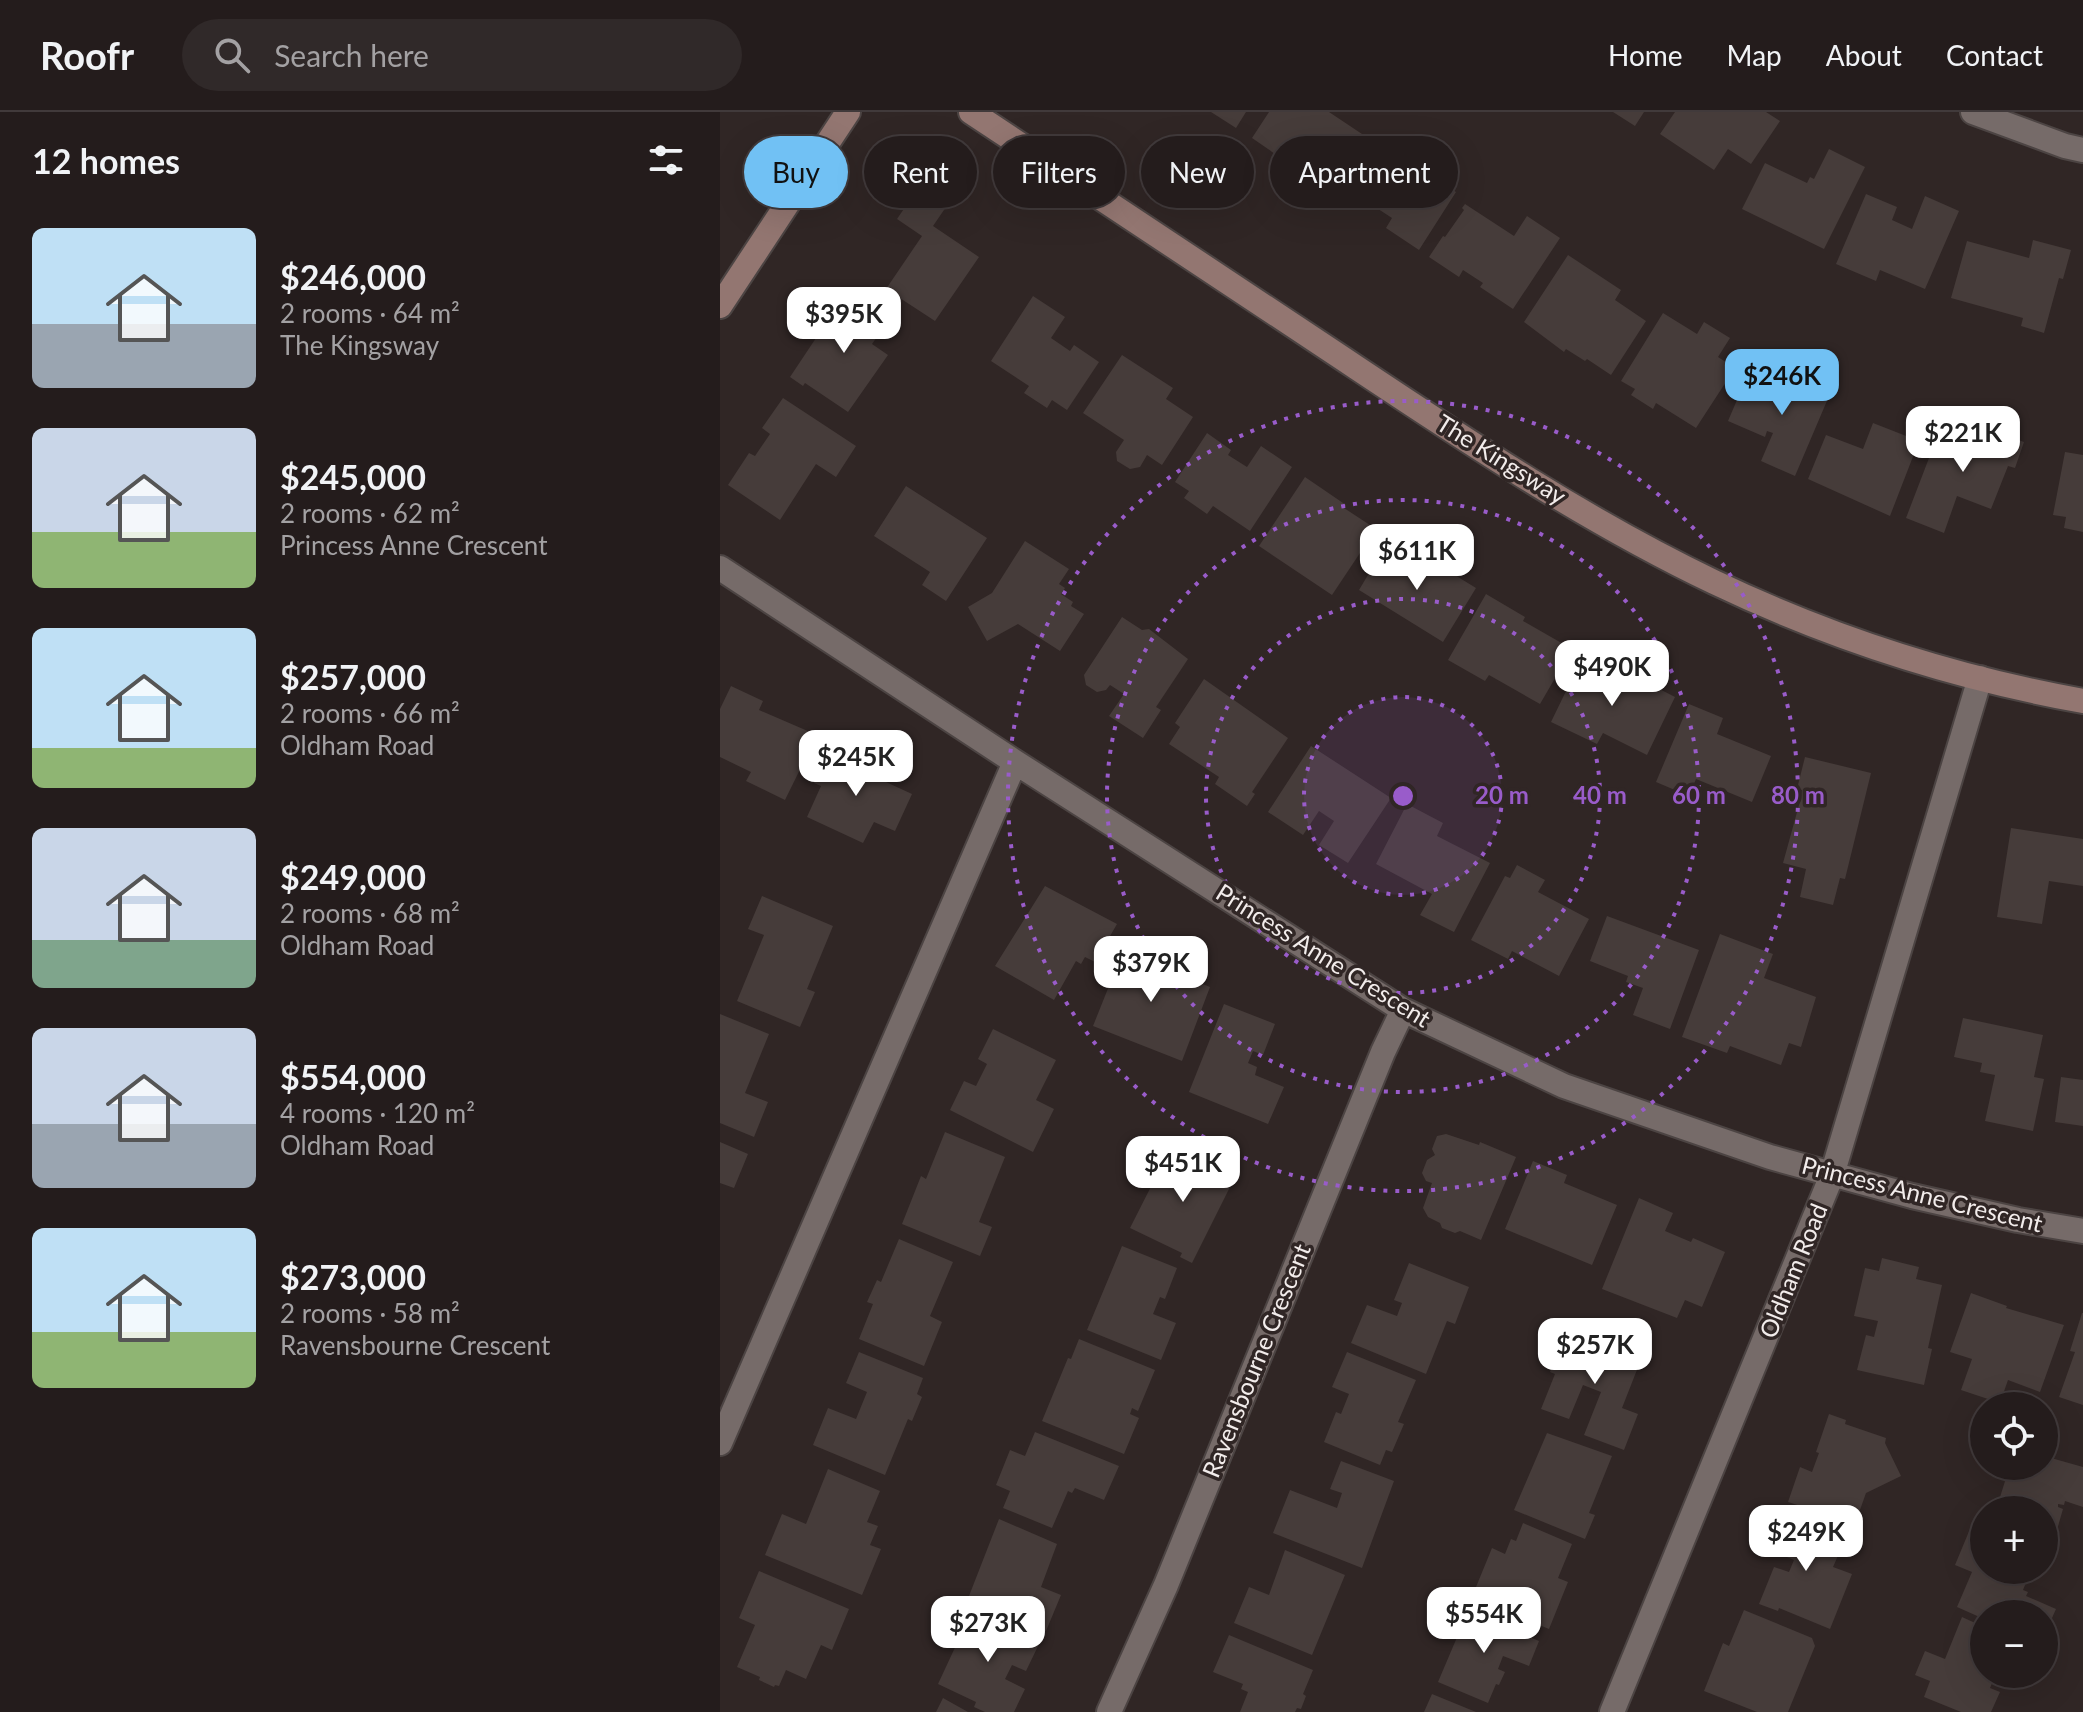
<!DOCTYPE html>
<meta charset="utf-8">
<style>
:root{--surface:#241c1c;--page:#302929;--text:#f1f3f6;--muted:#a3a1a3;--line:#413a3b;--accent:#71c1f4}
body{margin:0;font-family:Lato,sans-serif;background:var(--page);color:var(--text);height:100vh;display:flex;flex-direction:column;font-size:30px;white-space:nowrap}
*{box-sizing:border-box;margin:0}
p{font-size:26px;color:var(--muted)}
.icon{flex:none;width:44px;height:44px;fill:none;stroke:currentColor;stroke-width:2;stroke-linecap:round;stroke-linejoin:round}
.map{position:relative;flex:1;overflow:hidden}
.side{display:flex;flex-direction:column;background:var(--surface);width:720px}
.side>*{flex:none}
.top-card{position:absolute;left:24px;top:24px;width:760px;height:72px;display:flex;gap:16px}
.buttons{position:absolute;left:1250px;top:1280px;display:grid;gap:16px}
.buttons a{display:grid;place-items:center;width:88px;height:88px;border-radius:50%;background:var(--surface);box-shadow:0 8px 32px #0002,0 0 0 2px var(--line);font-size:40px}
.price{position:absolute;translate:-50% -68px;padding:0 18px;border-radius:16px;background:#fff;color:#222;font-size:26px;line-height:52px;filter:drop-shadow(0 2px 4px #0008)}
.price::after{content:'';position:absolute;left:50%;top:48px;width:24px;height:18px;margin-left:-12px;background:inherit;clip-path:polygon(0 0,100% 0,50% 100%)}
.price.current{background:var(--accent);color:#111}
ul{padding:0;list-style:none}
li{display:flex;align-items:center;gap:24px;height:200px;padding:0 32px}
li span{display:grid;place-items:center;flex:none;width:224px;height:160px;border-radius:12px;color:#555}
li>.icon{margin-inline-start:auto}
span .icon{width:96px;height:96px;fill:#fffc;stroke-width:1}
li b{font-size:34px}
h2{display:flex;justify-content:space-between;align-items:center;height:96px;padding:0 32px;font-size:34px}
.tag{padding:0 28px;border-radius:36px;background:var(--surface);box-shadow:0 8px 32px #0002,0 0 0 2px var(--line);font-size:28px;line-height:72px}
.tag.current{background:var(--accent);color:#111}
header{display:flex;align-items:center;gap:48px;box-sizing:border-box;height:112px;padding:0 40px;background:var(--surface);border-bottom:2px solid var(--line)}
header strong{font-size:38px}
nav{display:flex;gap:44px;margin-inline-start:auto;font-size:28px}
.search{width:560px;height:72px;background:var(--page);display:flex;align-items:center;gap:20px;box-sizing:border-box;padding:0 28px;border-radius:44px;color:var(--muted);font-size:30px}
main{display:flex;flex:1;min-height:0}
.map>svg:first-child{display:block}
</style>
<header>
<strong>Roofr</strong>
<div class="search"><svg class="icon" aria-label="search" viewBox="0 0 24 24"><circle cx="10" cy="10" r="6"/><path d="M15 15l6 6"/></svg>Search here</div>
<nav><a>Home</a><a>Map</a><a>About</a><a>Contact</a></nav>
</header>
<main>
<section class="side">
<h2>12 homes<svg class="icon" aria-label="filters" viewBox="0 0 24 24"><path d="M4 7h16M4 17h16"/><circle cx="9" cy="7" r="2"/><circle cx="15" cy="17" r="2"/></svg></h2>
<ul>
<li><span style="background:linear-gradient(#bfe0f5 60%,#9aa5b1 0)"><svg class="icon" aria-label="home" viewBox="0 0 24 24"><path d="M3 11l9-7 9 7M6 9v11h12V9"/></svg></span><div><b>$246,000</b><p>2 rooms · 64 m²</p><p>The Kingsway</p></div></li>
<li><span style="background:linear-gradient(#c9d6e8 65%,#8fb573 0)"><svg class="icon" aria-label="home" viewBox="0 0 24 24"><path d="M3 11l9-7 9 7M6 9v11h12V9"/></svg></span><div><b>$245,000</b><p>2 rooms · 62 m²</p><p>Princess Anne Crescent</p></div></li>
<li><span style="background:linear-gradient(#bfe0f5 75%,#8fb573 0)"><svg class="icon" aria-label="home" viewBox="0 0 24 24"><path d="M3 11l9-7 9 7M6 9v11h12V9"/></svg></span><div><b>$257,000</b><p>2 rooms · 66 m²</p><p>Oldham Road</p></div></li>
<li><span style="background:linear-gradient(#c9d6e8 70%,#7fa58c 0)"><svg class="icon" aria-label="home" viewBox="0 0 24 24"><path d="M3 11l9-7 9 7M6 9v11h12V9"/></svg></span><div><b>$249,000</b><p>2 rooms · 68 m²</p><p>Oldham Road</p></div></li>
<li><span style="background:linear-gradient(#c9d6e8 60%,#9aa5b1 0)"><svg class="icon" aria-label="home" viewBox="0 0 24 24"><path d="M3 11l9-7 9 7M6 9v11h12V9"/></svg></span><div><b>$554,000</b><p>4 rooms · 120 m²</p><p>Oldham Road</p></div></li>
<li><span style="background:linear-gradient(#bfe0f5 65%,#8fb573 0)"><svg class="icon" aria-label="home" viewBox="0 0 24 24"><path d="M3 11l9-7 9 7M6 9v11h12V9"/></svg></span><div><b>$273,000</b><p>2 rooms · 58 m²</p><p>Ravensbourne Crescent</p></div></li>
</ul>
</section>
<div class="map">
<svg width="1363" height="1600" viewBox="0 0 1363 1600">
<rect width="100%" height="100%" fill="#302625"/>
<path fill="#463c3a" d="M491 0H526L516 16Z
M549 0H609L645 24 604 85 579 68 584 62 532 26Z
M893 0H924L915 14Z
M955 0H1046L1060 9 1031 52 1008 37 994 58 940 22Z
M664 24 703 49 698 56 736 80 699 138 666 116 672 106 629 78Z
M1109 37 1145 55 1104 137 1022 97 1045 51 1087 71 1090 65 1094 67Z
M198 76 226 95 213 114 259 145 215 209 166 177 202 124 177 107Z
M1146 82 1177 95 1172 108 1192 117 1205 84 1239 99 1205 177 1160 158 1156 169 1116 152Z
M745 92 794 124 807 104 840 126 793 197 760 175 763 171 743 158 739 165 709 145 723 124 725 125 744 98 742 96Z
M1313 128 1351 138 1343 167 1339 166 1324 221 1301 214 1303 206 1231 186 1247 129 1309 146Z
M848 143 901 178 895 188 926 209 891 263 867 247 865 249 846 237 844 240 804 210Z
M313 184 345 205 331 226 350 239 354 233 379 250 347 298 332 288 327 296 304 281 309 274 271 249Z
M135 185 169 208 152 232 168 243 128 300 85 271 83 274 70 265 112 202 120 207Z
M943 201 977 222 984 210 1010 226 998 245 1015 256 976 316 936 291 933 297 911 283 915 277 901 269Z
M402 243 453 276 446 287 473 305 442 353 427 343 420 355 410 357 397 349 396 340 404 328 363 301Z
M1029 260 1068 277 1075 261 1112 277 1075 364 1041 349 1053 321 1047 319 1045 325 1008 309Z
M63 286 136 334 116 365 96 352 60 408 8 373 29 341 35 344 50 322 42 316Z
M1153 311 1199 329 1170 404 1088 367 1106 323 1143 337Z
M1251 311 1304 330 1295 356 1288 354 1271 397 1237 384 1224 421 1186 406 1219 320 1244 330Z
M487 321 511 338 508 343 527 355 541 334 572 355 530 419 493 394 487 402 464 386 469 379 455 370Z
M1345 340 1363 343V420L1344 416 1346 405 1333 403Z
M585 365 626 393 624 396 656 417 612 483 539 434Z
M186 374 267 426 226 489 202 473 210 460 154 424Z
M305 429 349 457 339 472 345 476 341 482 353 490 351 494 364 502 340 539 298 512 267 529 248 495 272 481Z
M667 431 721 464 725 457 756 476 723 530 639 478Z
M766 482 805 505 803 509 852 537 820 592 769 563 765 569 728 548Z
M402 505 422 518 429 517 468 547 436 595 441 598 423 626 389 604 404 582 390 573 386 578 377 580 366 573 364 563Z
M863 544 897 561 894 568 914 578 920 567 955 585 927 643 883 621 877 632 831 610Z
M484 567 568 626 532 680 535 682 527 694 495 672 499 665 449 632 460 615 455 611Z
M11 574 43 589 39 598 97 623 65 688 26 669 31 660 0 645V597Z
M969 592 1003 606 997 622 1051 644 1032 690 976 667 969 684 936 670Z
M591 634 671 686 628 751 599 733 614 709 599 699 583 723 548 700Z
M115 638 169 663 166 670 192 682 175 719 154 710 143 731 87 705 101 674 94 671 104 650 108 652Z
M1085 645 1151 661 1125 767 1120 766 1113 793 1080 785 1086 757 1063 751 1079 693 1082 678 1077 677Z
M687 692 723 711 717 724 770 751 734 820 700 803 712 782 656 752Z
M1291 716 1363 727V774L1329 769 1322 812 1277 805Z
M797 753 825 768 818 780 869 807 839 864 792 839 788 847 751 828 785 764 790 766Z
M325 774 397 812 375 850 365 845 361 852 356 849 334 888 275 854Z
M42 784 113 814 87 877 95 880 80 915 17 889 44 823 28 817Z
M887 804 979 838 950 917 913 903 923 876 906 870 908 864 870 849Z
M1000 822 1053 842 1044 866 1096 885 1081 935 1069 931 1061 953 1010 934 1007 941 962 925Z
M407 829 444 844 434 869 443 873 448 858 490 875 462 949 373 914Z
M504 892 555 912 543 943 533 939 528 951 537 955 535 963 564 975 548 1012 469 980Z
M0 902 49 922 25 981 48 990 34 1025 0 1011Z
M1243 906 1323 923 1314 965 1324 967 1313 1019 1265 1009 1275 963 1260 960 1262 951 1234 945Z
M273 917 336 948 316 988 334 997 313 1040 230 998 244 969 256 974 267 952 258 947Z
M1341 965 1363 968V1014L1335 1010Z
M225 1020 285 1045 259 1110 272 1115 260 1144 182 1112 201 1064 206 1067Z
M726 1022 759 1033 760 1030 796 1045 761 1128 740 1119 735 1121 722 1116 720 1111 708 1105 703 1096 712 1071 706 1069 702 1061 707 1048 715 1043 712 1037 717 1024Z
M0 1030 28 1042 14 1076 0 1071Z
M448 1041 468 1052 474 1041 516 1063 472 1151 460 1145 462 1141 410 1116Z
M813 1049 847 1063 844 1071 897 1093 872 1153 785 1117Z
M919 1086 953 1101 945 1119 971 1130 973 1126 1005 1140 982 1195 965 1188 957 1206 882 1177Z
M179 1127 233 1150 210 1204 222 1210 204 1254 139 1227 153 1192 147 1190 157 1168 161 1170Z
M402 1134 457 1156 445 1187 440 1185 433 1202 456 1211 441 1248 367 1218Z
M1162 1146 1199 1155 1196 1167 1222 1173 1208 1236 1212 1237 1204 1273 1137 1258 1146 1223 1154 1225 1158 1209 1134 1204 1145 1156 1159 1159Z
M689 1151 749 1175 735 1212 727 1209 706 1262 631 1231 647 1193 677 1204 682 1191 674 1188Z
M1251 1181 1287 1194 1286 1196 1344 1213 1320 1280 1288 1268 1280 1291 1241 1278 1252 1247 1230 1240Z
M1362 1201H1363V1293L1339 1285 1355 1240 1350 1239Z
M848 1216 922 1245 902 1296 918 1302 904 1338 864 1323 881 1280 863 1273 849 1307 821 1297 835 1262 830 1260Z
M359 1227 435 1258 418 1299 412 1296 410 1302 419 1306 404 1342 322 1309 348 1246 351 1247Z
M139 1240 203 1266 197 1282 202 1285 192 1309 188 1307 165 1363 93 1333 108 1296 136 1307 147 1280 126 1271Z
M627 1240 696 1268 678 1310 684 1312 672 1340 666 1338 660 1353 604 1330 616 1300 621 1302 629 1282 612 1275Z
M1109 1302 1126 1308 1125 1312 1166 1326 1165 1331 1181 1364 1146 1381 1135 1412 1068 1390 1080 1355 1092 1360 1099 1341 1096 1340Z
M315 1320 399 1354 384 1388 355 1376 352 1381 348 1379 332 1416 283 1396 290 1379 276 1373 290 1338 305 1344Z
M827 1321 892 1344 869 1401 875 1403 865 1427 794 1398Z
M1324 1344 1363 1355V1395L1345 1389 1344 1393 1338 1392V1395L1343 1397 1334 1428 1324 1424V1398H1276L1286 1366 1290 1367 1294 1354H1324Z
M621 1349 674 1369 642 1456 553 1421 570 1378 617 1396 622 1381 610 1377Z
M108 1357 160 1379 147 1410 158 1414 150 1433 161 1437 142 1483 45 1443 62 1402 86 1412Z
M1062 1401 1092 1413 1091 1417 1124 1430 1113 1455 1132 1462 1110 1517 1059 1496 1058 1499 1039 1492 1054 1455 1069 1460 1074 1448 1048 1437Z
M279 1407 337 1432 321 1475 341 1483 326 1519 249 1484Z
M803 1411 852 1432 838 1466 848 1470 829 1517 770 1493 774 1482 756 1475 772 1436 785 1442 791 1427 796 1429Z
M1250 1417 1264 1423V1458H1311L1303 1478 1308 1480 1306 1484 1336 1497 1324 1524V1502H1264V1507L1237 1495 1252 1460 1235 1453Z
M565 1438 625 1463 592 1543 514 1511 529 1475 549 1483Z
M39 1459 129 1497 112 1538 101 1533 86 1567 66 1558 59 1574 55 1573 54 1575 39 1568 40 1565 17 1555 35 1513 19 1506Z
M749 1497 794 1515 793 1518 819 1529 809 1554 783 1544 778 1557 785 1560 779 1573 776 1572 768 1591 718 1570Z
M1024 1498 1092 1526 1095 1534 1068 1600H1037L984 1579 1003 1531 1009 1534Z
M252 1499 320 1530 306 1559 292 1553 285 1567 305 1577 294 1600H265L254 1595 256 1590 218 1572Z
M1242 1505 1264 1515V1562H1309L1304 1574 1276 1562 1270 1576 1280 1580 1271 1600H1241L1204 1585 1210 1569 1195 1563 1205 1539 1225 1547Z
M509 1523 593 1558 583 1582 586 1584 581 1597 577 1596 575 1600H520L528 1580 521 1577 523 1572 493 1560Z
M712 1582 756 1600H704Z
M223 1586 248 1600H216Z"/>
<g fill="none" stroke-linecap="round" stroke-linejoin="round">
<g stroke="#4c4443" stroke-width="28">
<path id="street" d="M1253 0 1345 34 1363 38
M0 456 295 650 683 898 844 974 1050 1045 1192 1084 1298 1108 1363 1119
M0 1331 295 650
M389 1600 446 1473 663 940 683 898
M892 1600 1112 1063 1260 566"/>
</g>
<g stroke="#4c4443" stroke-width="28">
<path id="secondary" d="M251 0C370 79 489 157 607 236 732 319 858 405 994 470 1111 526 1236 566 1363 589
M0 194 128 0"/>
</g>
<use href="#street" stroke="#766b69" stroke-width="24"/>
<use href="#secondary" stroke="#937671" stroke-width="24"/>
</g>
<circle cx="683" cy="684" r="99" fill="#995cca" fill-opacity=".12"/>
<g fill="none" stroke="#995cca" stroke-width="4" stroke-dasharray="4 8">
<circle cx="683" cy="684" r="99"/>
<circle cx="683" cy="684" r="197"/>
<circle cx="683" cy="684" r="296"/>
<circle cx="683" cy="684" r="395"/>
</g>
<g text-anchor="middle" stroke-width="7" stroke-linejoin="round" paint-order="stroke">
<g font-size="24" fill="#f2eceb" stroke="#302625">
<text transform="translate(781 348) rotate(32)" y="8">The Kingsway</text>
<text transform="translate(603 844) rotate(32)" y="8">Princess Anne Crescent</text>
<text transform="translate(1202 1083) rotate(14)" y="8">Princess Anne Crescent</text>
<text transform="translate(1074 1159) rotate(-68)" y="8">Oldham Road</text>
<text transform="translate(537 1249) rotate(-68)" y="8">Ravensbourne Crescent</text>
</g>
</g>
<circle cx="683" cy="684" r="12" fill="#995cca" stroke="#302625" stroke-width="4"/>
<g font-size="24" text-anchor="middle" font-weight="bold" fill="#995cca" stroke="#302625" stroke-width="7" stroke-linejoin="round" paint-order="stroke">
<text x="782" y="692">20 m</text>
<text x="880" y="692">40 m</text>
<text x="979" y="692">60 m</text>
<text x="1078" y="692">80 m</text>
</g>
</svg>
<div class="buttons">
<a><svg class="icon" aria-label="locate" viewBox="0 0 24 24"><circle cx="12" cy="12" r="6"/><path d="M12 2v4M12 18v4M2 12h4M18 12h4"/></svg></a>
<a>+</a>
<a>−</a>
</div>
<b class="price" style="left:124px;top:243px">$395K</b>
<b class="price current" style="left:1062px;top:305px">$246K</b>
<b class="price" style="left:1243px;top:362px">$221K</b>
<b class="price" style="left:697px;top:480px">$611K</b>
<b class="price" style="left:892px;top:596px">$490K</b>
<b class="price" style="left:136px;top:686px">$245K</b>
<b class="price" style="left:431px;top:892px">$379K</b>
<b class="price" style="left:463px;top:1092px">$451K</b>
<b class="price" style="left:875px;top:1274px">$257K</b>
<b class="price" style="left:1086px;top:1461px">$249K</b>
<b class="price" style="left:764px;top:1543px">$554K</b>
<b class="price" style="left:268px;top:1552px">$273K</b>
<div class="top-card">
<a class="tag current">Buy</a>
<a class="tag">Rent</a>
<a class="tag">Filters</a>
<a class="tag">New</a>
<a class="tag">Apartment</a>
</div>
</div>
</main>
